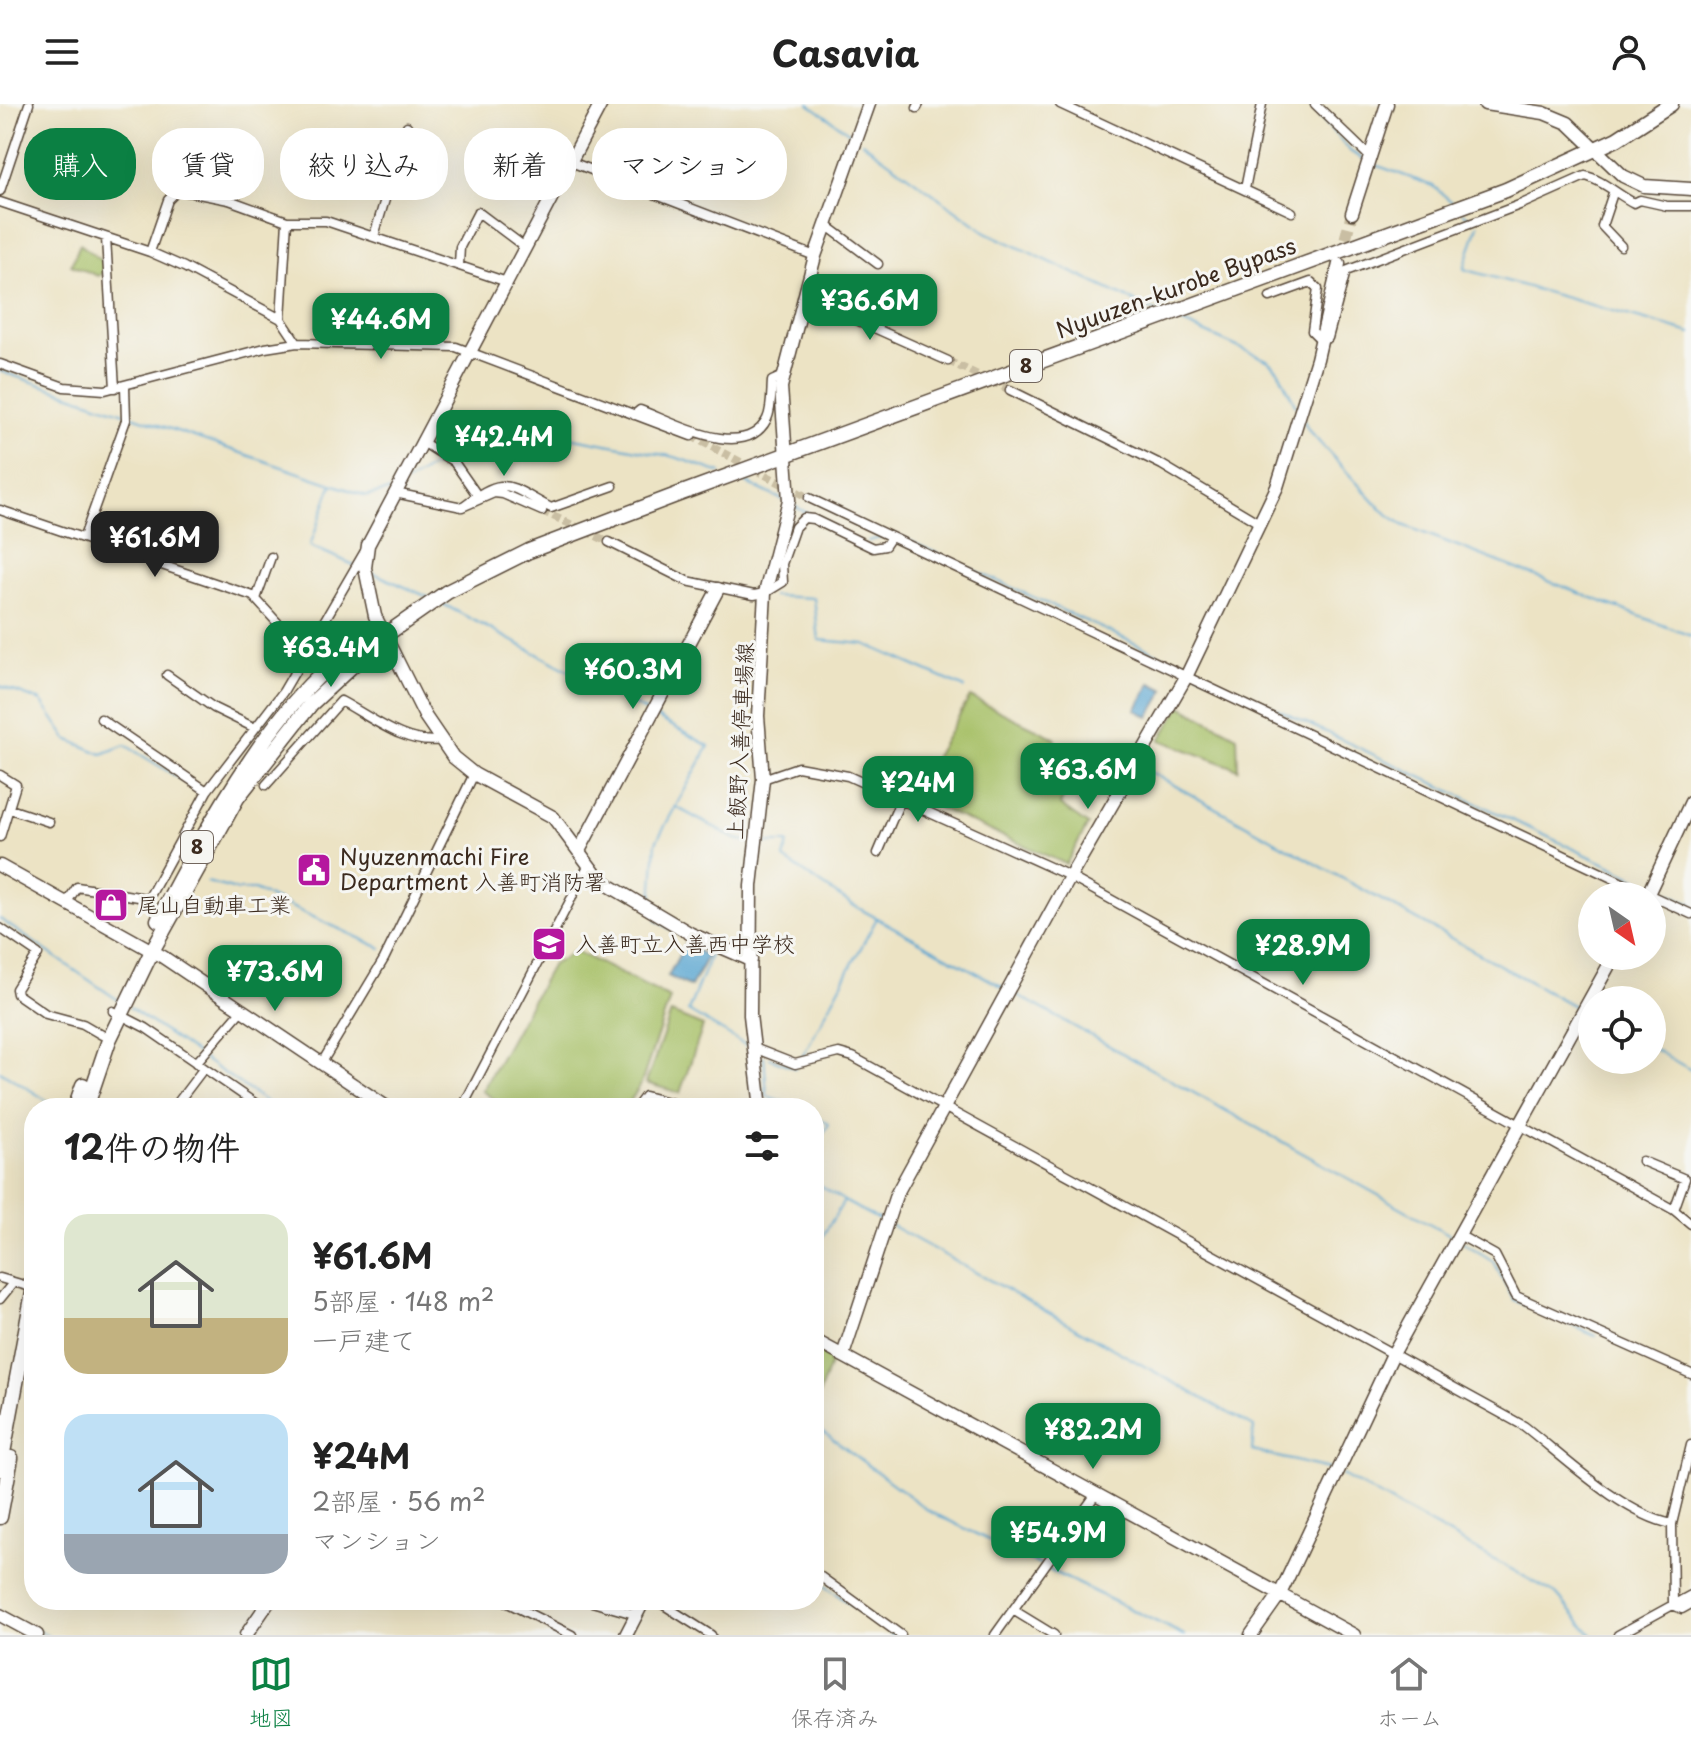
<!DOCTYPE html>
<html lang="ja">
<meta charset="utf-8">
<style>
:root{--surface:#fff;--page:#f6f6f6;--text:#222;--muted:#767676;--line:#e0e0e0;--accent:#0b8043}
body{margin:0;font-family:"Playpen Sans","Klee One",sans-serif;background:var(--page);color:var(--text);height:100vh;display:flex;flex-direction:column;font-size:30px;white-space:nowrap}
*{box-sizing:border-box;margin:0}
p{font-size:26px;color:var(--muted)}
.icon{flex:none;width:44px;height:44px;fill:none;stroke:currentColor;stroke-width:2;stroke-linecap:round;stroke-linejoin:round}
.map{position:relative;flex:1;overflow:hidden}
.panel{position:absolute;left:24px;top:994px;width:800px;height:512px;display:flex;flex-direction:column;background:var(--surface);border-radius:32px;box-shadow:0 8px 32px #0002}
.panel>*{flex:none}
.top-card{position:absolute;left:24px;top:24px;width:800px;height:72px;display:flex;gap:16px}
.needle{width:52px;rotate:146deg}
.fabs{position:absolute;left:1578px;top:778px;display:grid;gap:16px}
.fabs a{display:grid;place-items:center;width:88px;height:88px;border-radius:50%;background:var(--surface);box-shadow:0 8px 32px #0002;font-size:40px}
.price{position:absolute;translate:-50% -68px;padding:0 18px;border-radius:16px;background:var(--accent);color:#fff;font-size:26px;line-height:52px;filter:drop-shadow(0 2px 4px #0008)}
.price::after{content:'';position:absolute;left:50%;top:48px;width:24px;height:18px;margin-left:-12px;background:inherit;clip-path:polygon(0 0,100% 0,50% 100%)}
.price.on{background:#222;color:#fff}
ul{padding:0;list-style:none}
li{display:flex;align-items:center;gap:24px;height:200px;padding:0 40px}
li span{display:grid;place-items:center;flex:none;width:224px;height:160px;border-radius:24px;color:#555}
li>.icon{margin-inline-start:auto}
span .icon{width:96px;height:96px;fill:#fffc;stroke-width:1}
li b{font-size:34px}
h2{display:flex;justify-content:space-between;align-items:center;height:96px;padding:0 40px;font-size:34px}
.pill{padding:0 28px;border-radius:32px;background:var(--surface);box-shadow:0 8px 32px #0002;font-size:28px;line-height:72px}
.pill.on{background:var(--accent);color:#fff}
header{display:flex;justify-content:space-between;align-items:center;height:104px;padding:0 40px;background:var(--surface);font-size:36px;font-weight:700}
.menu{display:flex;justify-content:space-around;align-items:center;height:112px;border-top:2px solid var(--line);background:var(--surface);font-size:22px;color:var(--muted)}
.menu a{display:grid;justify-items:center;gap:4px}
.menu .on{color:var(--accent)}
.map>svg:first-child{display:block}
</style>
<header><svg class="icon" aria-label="menu" viewBox="0 0 24 24"><path d="M4 6h16M4 12h16M4 18h16"/></svg>Casavia<svg class="icon" aria-label="person" viewBox="0 0 24 24"><circle cx="12" cy="8" r="4"/><path d="M4 21q1-7 8-7t8 7"/></svg></header>
<div class="map">
<svg width="1691" height="1531" viewBox="0 0 1691 1531">
<rect width="100%" height="100%" fill="#f6f6f2"/>
<filter id="ink" filterUnits="userSpaceOnUse"><feTurbulence type="fractalNoise" baseFrequency=".0125" numOctaves="2"/><feDisplacementMap in="SourceGraphic" scale="16" xChannelSelector="R" yChannelSelector="G"/><feConvolveMatrix kernelMatrix="1 2 1 2 8 2 1 2 1" color-interpolation-filters="sRGB"/></filter>
<filter id="wash" filterUnits="userSpaceOnUse"><feTurbulence type="fractalNoise" baseFrequency=".006" numOctaves="4" result="noise"/><feDisplacementMap in="SourceGraphic" scale="32" xChannelSelector="R" yChannelSelector="G"/><feGaussianBlur stdDeviation="1.8" result="paint"/><feColorMatrix in="noise" values="0 0 0 0 0 0 0 0 0 0 0 0 0 0 0 0 0 1.4 0 .05"/><feComposite in="paint" operator="in"/></filter>
<g filter="url(#wash)">
<rect width="100%" height="100%" fill="#ece3c4"/>
<path fill="#a6bf65" stroke="#707442" stroke-width="2" d="M80 140 103 158 104 169 98 172 71 161Z
M970 593 1055 634 1068 683 1060 701 1088 721 1066 760 923 697 917 683Z
M1181 602 1237 632 1238 665 1160 636Z
M575 847 670 894 641 980 626 1004H507L482 987 551 862Z
M671 909 703 922 680 989 646 979Z
M814 1244 832 1254 814 1305Z"/>
<path fill="#57a4d0" stroke="#496777" stroke-width="2" d="M1151 579 1165 586 1149 613 1136 606Z
M685 840 707 852 691 883 668 872Z"/>
<g fill="none" stroke-linecap="round" stroke-linejoin="round">
<path stroke="#57a4d0" stroke-width="2" d="M809 0 854 32
M1309 0 1351 48 1364 55
M862 38 986 128 1157 208
M1373 60 1433 82 1452 98
M1463 108 1474 117
M1478 121 1464 165 1691 229
M1174 215 1267 256 1278 266 1296 302
M0 267 124 309
M130 311 367 392 389 387
M1303 315 1309 327 1381 405 1403 421 1691 532
M450 351 486 326 511 322 675 353 721 369
M738 375 783 396
M406 379 444 355
M332 381 310 442 354 461
M792 401 811 411
M894 430 1187 563
M868 437 884 433
M371 468 428 493
M773 492 814 494 819 536 865 540 965 584
M441 499 647 608
M1196 567 1646 779
M0 582 41 597 67 635 102 650 125 641 200 687
M1143 664 1579 905
M676 703 735 735 750 738
M760 739H788L784 755 851 800 1003 883
M207 778 236 786H254L381 844
M1656 783 1691 800
M652 799 656 738 709 642 656 613
M0 815 121 898
M655 816 674 827
M697 839 712 847 688 907 747 942
M1012 888 1454 1133
M130 904 197 950
M1652 944 1691 966
M764 952 767 992 801 1004
M202 954 275 1004
M770 954 795 964
M801 955 877 814
M0 967 59 1004
M477 1004 479 1000
M814 1011 829 1020 814 1045
M814 1078 843 1096
M892 1122 1254 1323 1252 1347 1333 1366
M814 1132 822 1133 844 1097 883 1118
M1463 1138 1493 1157 1514 1196 1596 1232
M1660 1261 1691 1276
M814 1321 929 1407 1040 1461
M1342 1371 1556 1490 1592 1531
M1045 1464 1184 1531
M814 1474 893 1531
M40 1527 47 1531"/>
</g>
</g>
<g filter="url(#ink)">
<g fill="none" stroke-linecap="round" stroke-linejoin="round">
<path stroke="#c9bea3" stroke-width="8" stroke-dasharray="8 4" stroke-linecap="butt" d="M948 257 1010 286
M691 332 809 394
M542 407 609 438"/>
<path stroke="#c9bea3" stroke-width="12" stroke-dasharray="12 6" stroke-linecap="butt" d="M1341 152 1352 109"/>
<g stroke="#564637" stroke-width="11">
<path id="street" d="M1060 0 1292 108
M1315 0 1369 52
M917 4 919 0
M571 58 815 152
M1245 85 1262 0
M0 87 29 0
M1613 89 1602 122 1621 142
M0 98 150 148 184 163 281 215 297 239
M826 121 878 160
M374 132 407 22
M106 134 115 284
M150 148 168 96 178 86 229 96 287 117H326L507 178
M459 161 460 143 478 108 526 144
M803 192 948 257
M1270 193 1311 178 1318 185 1312 227 1321 236 1328 234 1346 167 1522 100 1585 72C1601 75 1618 91 1634 99L1640 96 1667 102H1691
M281 215 287 117
M0 260 64 283 105 286 265 244 297 239 456 243 691 332
M1010 286 1162 361 1259 419
M634 311 640 306C673 318 745 359 767 315 772 305 771 288 772 277L783 272
M421 337 454 358 477 391
M395 389 462 403 494 389 503 390 542 407
M809 394 1650 792
M462 403C506 370 505 380 551 404L613 382
M0 406 253 492 307 551
M84 433 126 316 125 282
M609 438 687 477 754 491 765 489 783 478 782 460 795 423 804 414 813 415 873 444 885 442 891 433
M256 495 271 453
M167 571 214 604 253 623
M101 615 207 687
M0 671 16 681 0 733
M763 675 798 663 848 672 1063 769 1674 1106 1691 1120
M266 681 341 597C371 613 406 642 440 636
M10 705 49 718
M878 749 901 695
M573 791 589 760
M1652 792 1691 810
M67 798 77 783 145 794 151 790 207 687 283 588 365 447
M0 824 38 850 16 885 17 890 46 910 83 920 102 931
M113 907 146 924 262 1004
M754 944 795 960 839 949 853 953 1524 1322C1564 1353 1622 1410 1672 1420
M196 959 240 908
M321 960 384 855 474 670
M179 997 204 964
M462 1004 571 795
M636 1004 645 992 691 1004
M1642 1057 1685 1075 1674 1106
M1459 1131 1495 1151 1516 1192 1691 1270
M0 1174 34 1184
M0 1195 13 1179
M1691 1341 1672 1420 1673 1501 1682 1505 1691 1500
M814 1468 901 1531
M488 1496H502
M502 1496 572 1531
M585 1496 634 1510
M656 1496 711 1531
M1013 1506 1054 1531
M995 1531 1096 1390
M1618 1531 1691 1491"/>
</g>
<g stroke="#564637" stroke-width="15">
<path id="secondary" d="M601 0 368 441 365 464 375 512 425 612 453 653 474 670 553 713 597 772 610 782 691 830 751 856
M1485 0 1544 9 1568 19 1623 72 1644 82 1691 85
M1352 109 1387 0
M580 745 718 485
M0 762 163 853 388 1004
M1647 792 1691 698
M761 1004 750 911 751 782 763 675 758 612 765 489 789 396 781 283 815 152 869 0
M814 1236 1354 1531
M843 1251 896 1091 1070 773 1186 573 1277 383 1317 255 1339 160
M0 1511 37 1531
M246 1531 270 1496
M626 1531 644 1496
M1251 1531 1280 1490 1393 1250 1614 852"/>
</g>
<g stroke="#564637" stroke-width="17">
<path id="highway" d="M158 816C199 738 290 563 376 534
M75 1004 83 981
M86 1004 109 936 152 847 237 694 311 600 384 532 447 488 529 447 679 390 1506 86 1617 35 1671 0
M0 1365 34 1183
M0 1413 11 1354"/>
</g>
<use href="#street" stroke="#fff" stroke-width="8"/>
<use href="#secondary" stroke="#fff" stroke-width="12"/>
<use href="#highway" stroke="#fff" stroke-width="14"/>
</g>
</g>
<defs>
<g id="civic-square" transform="scale(1.8)"><rect x="-9" y="-9" width="18" height="18" rx="4" fill="#b5179e" stroke="#f6f6f2"/><path d="M-.6-6.5H3V-4.5H.6V-3L4-1V1h2V6H-6V1h2V-1L-.6-3ZM-1.2 2.5V6h2.4V2.5Z" fill="#fff"/></g>
<g id="shop-square" transform="scale(1.8)"><rect x="-9" y="-9" width="18" height="18" rx="4" fill="#b5179e" stroke="#f6f6f2"/><path d="M-5-2.5h2.3a2.7 3.5 0 0 1 5.4 0H5L5.5 6h-11ZM-1.5-2.5h3a1.5 2.3 0 0 0-3 0Z" fill="#fff"/></g>
<g id="school-square" transform="scale(1.8)"><rect x="-9" y="-9" width="18" height="18" rx="4" fill="#b5179e" stroke="#f6f6f2"/><path d="M0-5L7-2L0 1L-7-2ZM-4 1L0 2.5L4 1V4Q0 6-4 4Z" fill="#fff"/></g>
</defs>
<g fill-rule="evenodd">
<use href="#civic-square" x="314" y="766"/>
<use href="#shop-square" x="111" y="801"/>
<use href="#school-square" x="549" y="840"/>
</g>
<g text-anchor="middle" stroke-width="6" stroke-linejoin="round" paint-order="stroke">
<g fill="#f6f6f2" stroke="#73675e" stroke-width="2">
<rect x="1010" y="246" width="32" height="32" rx="6"/>
<rect x="181" y="727" width="32" height="32" rx="6"/>
</g>
<g font-size="20" font-weight="bold" fill="#3b2a1e">
<text x="1026" y="269">8</text>
<text x="197" y="750">8</text>
</g>
<g font-size="22" fill="#3b2a1e" stroke="#f6f6f2">
<text transform="translate(1176 184) rotate(-20)" y="8">Nyuuzen-kurobe Bypass</text>
<text transform="translate(740 637) rotate(-87)" y="8">上飯野入善停車場線</text>
</g>
<g font-size="22" fill="#3b2a1e" stroke="#f6f6f2" text-anchor="start">
<text x="340" y="761">Nyuzenmachi Fire<tspan x="340" dy="25">Department 入善町消防署</tspan></text>
<text x="137" y="809">尾山自動車工業</text>
<text x="575" y="848">入善町立入善西中学校</text>
</g>
</g>
</svg>
<div class="fabs">
<a><svg class="needle" viewBox="-14 -14 28 28"><path d="M0-13l5 13h-10z" fill="#e53935"/><path d="M0 13l5-13h-10z" fill="#767676"/></svg></a>
<a><svg class="icon" aria-label="locate" viewBox="0 0 24 24"><circle cx="12" cy="12" r="6"/><path d="M12 2v4M12 18v4M2 12h4M18 12h4"/></svg></a>
</div>
<b class="price" style="left:870px;top:238px">¥36.6M</b>
<b class="price" style="left:381px;top:257px">¥44.6M</b>
<b class="price" style="left:504px;top:374px">¥42.4M</b>
<b class="price on" style="left:155px;top:475px">¥61.6M</b>
<b class="price" style="left:331px;top:585px">¥63.4M</b>
<b class="price" style="left:633px;top:607px">¥60.3M</b>
<b class="price" style="left:1088px;top:707px">¥63.6M</b>
<b class="price" style="left:918px;top:720px">¥24M</b>
<b class="price" style="left:1303px;top:883px">¥28.9M</b>
<b class="price" style="left:275px;top:909px">¥73.6M</b>
<b class="price" style="left:1093px;top:1367px">¥82.2M</b>
<b class="price" style="left:1058px;top:1470px">¥54.9M</b>
<div class="top-card">
<a class="pill on">購入</a>
<a class="pill">賃貸</a>
<a class="pill">絞り込み</a>
<a class="pill">新着</a>
<a class="pill">マンション</a>
</div>
<section class="panel">
<h2>12件の物件<svg class="icon" aria-label="filters" viewBox="0 0 24 24"><path d="M4 7h16M4 17h16"/><circle cx="9" cy="7" r="2"/><circle cx="15" cy="17" r="2"/></svg></h2>
<ul>
<li><span style="background:linear-gradient(#dfe7d0 65%,#c2b280 0)"><svg class="icon" aria-label="home" viewBox="0 0 24 24"><path d="M3 11l9-7 9 7M6 9v11h12V9"/></svg></span><div><b>¥61.6M</b><p>5部屋 · 148 m²</p><p>一戸建て</p></div></li>
<li><span style="background:linear-gradient(#bfe0f5 75%,#9aa5b1 0)"><svg class="icon" aria-label="home" viewBox="0 0 24 24"><path d="M3 11l9-7 9 7M6 9v11h12V9"/></svg></span><div><b>¥24M</b><p>2部屋 · 56 m²</p><p>マンション</p></div></li>
</ul>
</section>
</div>
<nav class="menu">
<a class="on"><svg class="icon" aria-label="map" viewBox="0 0 24 24"><path d="M3 6l6-2 6 2 6-2v14l-6 2-6-2-6 2zM9 4v14M15 6v14"/></svg>地図</a>
<a><svg class="icon" aria-label="saved" viewBox="0 0 24 24"><path d="M7 4h10v16l-5-4-5 4z"/></svg>保存済み</a>
<a><svg class="icon" aria-label="home" viewBox="0 0 24 24"><path d="M3 11l9-7 9 7M6 9v11h12V9"/></svg>ホーム</a>
</nav>
